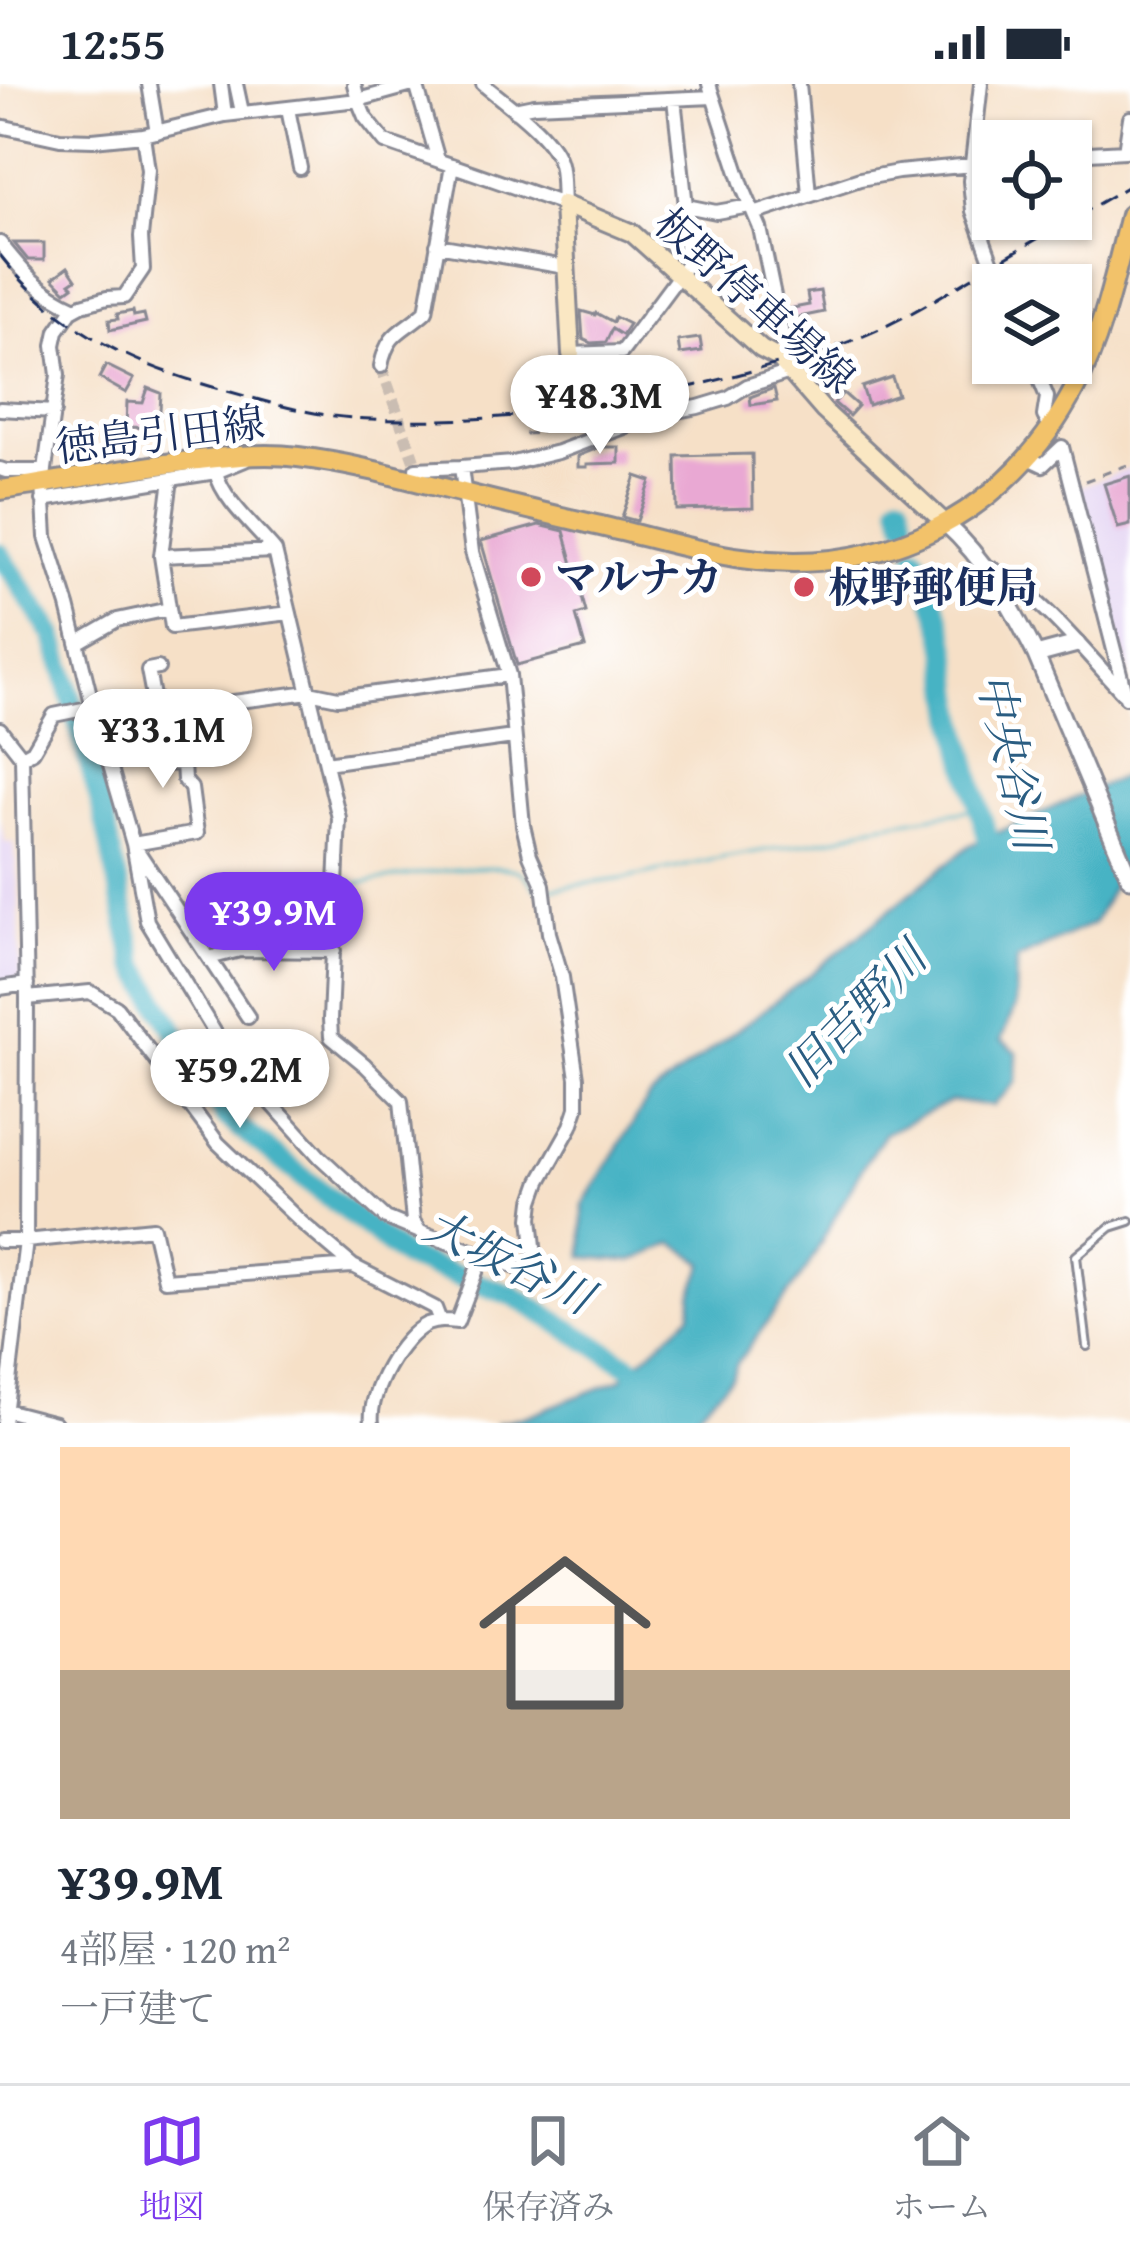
<!DOCTYPE html>
<html lang="ja">
<meta charset="utf-8">
<style>
:root{--surface:#fff;--page:#f6f6f7;--text:#1f2937;--muted:#747a83;--line:#e0e1e3;--accent:#7c3aed}
body{margin:0;font-family:"Gentium Book Plus","Noto Serif JP",serif;background:var(--page);color:var(--text);height:100vh;display:flex;flex-direction:column;font-size:45px;white-space:nowrap}
*{box-sizing:border-box;margin:0}
p{font-size:39px;color:var(--muted)}
.icon{flex:none;width:66px;height:66px;fill:none;stroke:currentColor;stroke-width:2;stroke-linecap:round;stroke-linejoin:round}
.map{position:relative;height:1339px;overflow:hidden}
.sheet{display:flex;flex-direction:column;background:var(--surface);flex:1}
.sheet>*{flex:none}
.fabs{position:absolute;left:972px;top:36px;display:grid;gap:24px}
.fabs a{display:grid;place-items:center;width:120px;height:120px;border-radius:0px;background:var(--surface);box-shadow:0 3px 9px #0004;font-size:60px}
.price{position:absolute;translate:-50% -102px;padding:0 27px;border-radius:42px;background:#fff;color:#222;font-size:39px;line-height:78px;filter:drop-shadow(0 3px 6px #0008)}
.price::after{content:'';position:absolute;left:50%;top:72px;width:36px;height:27px;margin-left:-18px;background:inherit;clip-path:polygon(0 0,100% 0,50% 100%)}
.price.selected{background:var(--accent);color:#fff}
ul{padding:0;list-style:none}
li{display:grid;align-content:center;gap:24px;height:636px;padding:0 60px}
li span{display:grid;place-items:center;height:372px;border-radius:0px;color:#555}
li>.icon{margin-inline-start:auto}
span .icon{width:216px;height:216px;fill:#fffc;stroke-width:1}
li b{font-size:51px}
.status{display:flex;justify-content:space-between;align-items:center;height:84px;padding:0 60px;background:var(--surface);direction:ltr}
.status svg{height:33px;fill:currentColor}
.tabs{display:flex;justify-content:space-around;align-items:center;height:168px;border-top:3px solid var(--line);background:var(--surface);font-size:33px;color:var(--muted)}
.tabs a{display:grid;justify-items:center;gap:6px}
.tabs .selected{color:var(--accent)}
.map>svg:first-child{display:block}
</style>
<div class="status"><b>12:55</b><svg viewBox="0 0 49 12"><path d="M0 12V9h3v3zM5 12V6h3v6zM10 12V3h3v9zM15 12V0h3v12zM26 1h20v11H26zM47 4h2v5h-2z"/></svg></div>
<div class="map">
<svg width="1130" height="1339" viewBox="0 0 1130 1339">
<rect width="100%" height="100%" fill="#fff"/>
<filter id="ink" filterUnits="userSpaceOnUse"><feTurbulence type="fractalNoise" baseFrequency=".00833" numOctaves="2"/><feDisplacementMap in="SourceGraphic" scale="24" xChannelSelector="R" yChannelSelector="G"/><feConvolveMatrix kernelMatrix="1 2 1 2 8 2 1 2 1" color-interpolation-filters="sRGB"/></filter>
<filter id="wash" filterUnits="userSpaceOnUse"><feTurbulence type="fractalNoise" baseFrequency=".004" numOctaves="4" result="noise"/><feDisplacementMap in="SourceGraphic" scale="48" xChannelSelector="R" yChannelSelector="G"/><feGaussianBlur stdDeviation="2.7" result="paint"/><feColorMatrix in="noise" values="0 0 0 0 0 0 0 0 0 0 0 0 0 0 0 0 0 1.4 0 .05"/><feComposite in="paint" operator="in"/></filter>
<g filter="url(#wash)">
<rect width="100%" height="100%" fill="#f6e0c7"/>
<path fill="#e3d3f3" d="M1130 384V594L1077 404Z
M0 733 5 759 14 758 19 810 20 895 0 898Z"/>
<path fill="#47b3c4" stroke="#317191" stroke-width="3" d="M1130 689V786L1116 795 1094 839 1016 876 1015 923 1001 956 1017 968 1016 998 993 1022 951 1017 884 1050 862 1084 806 1186 737 1279 732 1292 688 1339H495L527 1332 620 1296 691 1230 692 1211 704 1179 674 1159 633 1177 583 1173V1121L649 1013 810 891 970 761Z"/>
<g fill="none" stroke-linecap="round" stroke-linejoin="round">
<path stroke="#47b3c4" stroke-width="3" d="M348 795 355 800C391 795 487 775 518 787 527 791 532 800 538 806
M548 805 629 794 726 773 837 754 868 743 981 724"/>
<path stroke="#47b3c4" stroke-width="21" d="M900 418 905 437
M0 470 54 552 103 729 135 879 225 1032 406 1174 514 1212 656 1298
M916 472C927 498 938 524 945 551 951 579 952 607 957 634 967 682 981 732 995 779"/>
</g>
<g id="blocks">
<path fill="#e9a8d3" d="M14 159H44V176H28Z
M68 183 76 195 70 199 73 202 66 207 53 194Z
M820 207 824 228 790 235 788 225 809 221 807 209Z
M133 227 134 232 144 230 146 238 110 246 109 236 118 235 117 230Z
M581 227 595 231 596 229 613 238 615 233 629 240 622 251 612 245 606 258 591 259 583 255Z
M700 254 702 267 680 270 678 257Z
M845 275 849 289 823 296 819 282Z
M106 281 134 295 126 309 99 294Z
M570 287 595 289V302L543 305 542 292 570 290Z
M892 293 898 311 868 321 862 303Z
M148 304 161 309 159 344 126 343 127 318 143 319Z
M774 304 777 317 751 321 750 313Z
M843 309 858 322 849 332 834 319Z
M600 363H619V379L587 380V383H578V372Z
M752 370 753 424 677 426 676 372Z
M636 392 651 397 637 437 622 433Z
M1130 392V441L1118 444 1104 400Z
M539 441 564 447 586 528 576 531 585 563 517 581 481 457Z"/>
</g>
</g>
<g filter="url(#ink)">
<use href="#blocks" fill-opacity="0" stroke="#888892" stroke-width="3"/>
<g fill="none" stroke-linecap="round" stroke-linejoin="round">
<path stroke="#cabdb2" stroke-width="12" stroke-dasharray="12 6" stroke-linecap="butt" d="M381 282 414 376"/>
<g stroke="#888892" stroke-width="12">
<path id="service" d="M1087 1262 1076 1172 1111 1143 1130 1137"/>
</g>
<g stroke="#888892" stroke-width="18">
<path id="minor" d="M149 0 157 48
M221 0 225 31
M236 0 242 28
M354 0 358 16 365 33 385 58 563 120C562 107 563 92 560 80 553 51 505 19 483 0
M416 0 438 76
M709 0 743 104 760 144 782 250 784 262 778 274
M799 0 809 110
M981 0 970 97 973 127 1000 201
M288 25 300 84
M515 27 519 24 534 21 713 13
M0 42 60 55 93 56 143 51 225 31 358 16 416 0
M1071 70 1125 67 1130 34
M686 122 716 128 750 122
M754 130 860 95 898 88 993 79
M0 159C25 190 39 208 76 224
M437 161 565 183
M571 270 622 268 686 182V122L674 15
M1033 279 1047 313 1044 332 1051 344
M381 282C388 247 402 249 426 227L452 81
M0 325 54 328
M1028 374 1043 381 1062 363 1126 613
M245 376 216 388C222 415 256 444 275 467L339 734 330 935 331 953 365 981 401 1017 413 1137 420 1148 527 1187 536 1181 531 1134 533 1117 540 1097 571 1042 577 1024V994L562 893 549 849 543 801 530 771 523 741 509 591 472 468 461 383 416 385
M461 383 513 379 558 368 656 331 698 323 728 314 747 302 790 288
M0 385 6 387H45
M216 388 171 395 161 472 172 543 290 529
M43 416 171 395
M161 472 275 467
M985 481C1035 505 1085 568 1123 609
M77 559 117 536 169 525
M93 623 133 760 248 933
M156 628 148 586 158 584
M0 645 22 673 27 914 26 1157 4 1339
M155 646 165 680 183 679 184 696 191 704 197 749 133 760 147 837 229 972 320 1073 386 1134 420 1148
M103 659 155 646 156 628 309 608 338 614 509 591
M22 673 33 667 54 631 93 623 68 522 46 453 43 400 58 291 54 261 57 247 71 227 82 221 107 214 124 213 143 185 141 153 148 86 143 51
M326 679 513 653
M236 867 228 822 336 806
M209 874 240 866 334 867
M0 904 27 900
M27 914 90 908 117 924 218 1059 301 1138 353 1182 435 1224 440 1237
M0 1157H26L153 1144 165 1196 352 1182
M5 1326 55 1339
M372 1339C368 1309 400 1253 427 1240 437 1236 447 1237 457 1238L482 1172"/>
</g>
<g stroke="#888892" stroke-width="21">
<path id="tertiary" d="M945 439C986 476 1012 523 1036 571L1130 795
M1036 571 1077 560"/>
</g>
<g stroke="#888892" stroke-width="22">
<path id="secondary" d="M571 270 563 120 632 149 761 265 778 274 824 327 945 439"/>
</g>
<g stroke="#888892" stroke-width="24">
<path id="primary" d="M0 406C69 396 138 382 207 375 238 372 268 369 298 373 356 380 411 396 467 410 514 422 562 433 609 444 653 454 697 468 742 474 883 495 1009 430 1075 304 1103 250 1115 189 1130 131"/>
</g>
<path stroke="#888892" stroke-width="3" stroke-dasharray="9 9" stroke-linecap="butt" d="M536 306 524 307V310L576 305 574 285
M522 326 541 324
M525 350 542 349
M1085 397 1130 380"/>
<use href="#service" stroke="#fff" stroke-width="6"/>
<use href="#minor" stroke="#fff" stroke-width="12"/>
<use href="#tertiary" stroke="#fff" stroke-width="15"/>
<use href="#secondary" stroke="#fae7c3" stroke-width="16"/>
<use href="#primary" stroke="#f2c26a" stroke-width="18"/>
<path stroke="#1b2f5e" stroke-width="3" stroke-dasharray="18 9" stroke-linecap="butt" d="M0 171C58 246 132 280 220 305 264 317 308 331 353 334 489 343 618 324 748 288 787 277 825 268 861 253 906 235 947 208 989 183 1036 155 1083 129 1130 101"/>
<path stroke="#888892" stroke-width="3" stroke-dasharray="9 9" stroke-linecap="butt" d="M536 306H538L542 349"/>
</g>
</g>
<g fill="#d1495b" stroke="#fff" stroke-width="4.5">
<circle cx="531" cy="493" r="12"/>
<circle cx="804" cy="503" r="12"/>
</g>
<g text-anchor="middle" stroke-width="10" stroke-linejoin="round" paint-order="stroke">
<g font-size="42" fill="#1b2f5e" stroke="#fff">
<text transform="translate(755 216) rotate(42)" y="15">板野停車場線</text>
<text transform="translate(160 350) rotate(-7)" y="15">徳島引田線</text>
</g>
<g font-size="42" font-weight="bold" fill="#1b2f5e" stroke="#fff" text-anchor="start">
<text x="555" y="508">マルナカ</text>
<text x="828" y="518">板野郵便局</text>
</g>
<g font-size="45" font-style="italic" fill="#2a5d82" stroke="#fff">
<text transform="translate(1013 677) rotate(77)" y="16">中央谷川</text>
<text transform="translate(855 930) rotate(-46)" y="16">旧吉野川</text>
<text transform="translate(509 1177) rotate(26)" y="16">大坂谷川</text>
</g>
</g>
</svg>
<div class="fabs">
<a><svg class="icon" aria-label="locate" viewBox="0 0 24 24"><circle cx="12" cy="12" r="6"/><path d="M12 2v4M12 18v4M2 12h4M18 12h4"/></svg></a>
<a><svg class="icon" aria-label="layers" viewBox="0 0 24 24"><path d="M12 4l9 5-9 5-9-5zM3 14l9 5 9-5"/></svg></a>
</div>
<b class="price" style="left:600px;top:373px">¥48.3M</b>
<b class="price" style="left:163px;top:707px">¥33.1M</b>
<b class="price selected" style="left:274px;top:890px">¥39.9M</b>
<b class="price" style="left:240px;top:1047px">¥59.2M</b>
</div>
<section class="sheet">
<ul>
<li><span style="background:linear-gradient(#ffd9b3 60%,#b9a48a 0)"><svg class="icon" aria-label="home" viewBox="0 0 24 24"><path d="M3 11l9-7 9 7M6 9v11h12V9"/></svg></span><div><b>¥39.9M</b><p>4部屋 · 120 m²</p><p>一戸建て</p></div></li>
</ul>
</section>
<nav class="tabs">
<a class="selected"><svg class="icon" aria-label="map" viewBox="0 0 24 24"><path d="M3 6l6-2 6 2 6-2v14l-6 2-6-2-6 2zM9 4v14M15 6v14"/></svg>地図</a>
<a><svg class="icon" aria-label="saved" viewBox="0 0 24 24"><path d="M7 4h10v16l-5-4-5 4z"/></svg>保存済み</a>
<a><svg class="icon" aria-label="home" viewBox="0 0 24 24"><path d="M3 11l9-7 9 7M6 9v11h12V9"/></svg>ホーム</a>
</nav>
